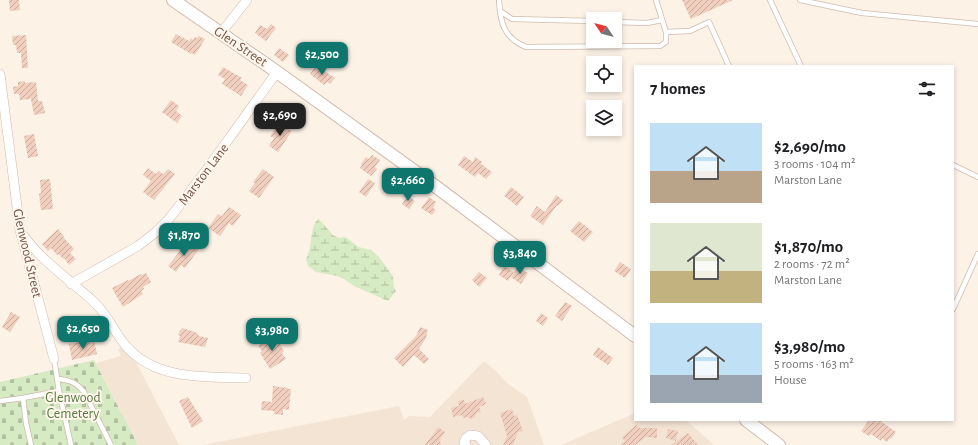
<!DOCTYPE html>
<meta charset="utf-8">
<style>
:root{--surface:#fff;--page:#f2f2f2;--text:#202124;--muted:#757577;--accent:#0f766e}
body{margin:0;font-family:"Alegreya Sans",sans-serif;background:var(--page);color:var(--text);height:100vh;display:flex;flex-direction:column;font-size:15px;white-space:nowrap}
*{box-sizing:border-box;margin:0}
p{font-size:13px;color:var(--muted)}
.icon{flex:none;width:22px;height:22px;fill:none;stroke:currentColor;stroke-width:2;stroke-linecap:round;stroke-linejoin:round}
.map{position:relative;flex:1;overflow:hidden}
.drawer{position:absolute;left:634px;top:65px;width:320px;height:356px;display:flex;flex-direction:column;background:var(--surface);border-radius:0px;box-shadow:0 2px 6px #0003}
.drawer>*{flex:none}
.needle{width:26px;rotate:305deg}
.controls{position:absolute;left:586px;top:12px;display:grid;gap:8px}
.controls a{display:grid;place-items:center;width:36px;height:36px;border-radius:0px;background:var(--surface);box-shadow:0 2px 6px #0003;font-size:20px}
.price{position:absolute;translate:-50% -34px;padding:0 9px;border-radius:8px;background:var(--accent);color:#fff;font-size:13px;line-height:26px;filter:drop-shadow(0 1px 2px #0008)}
.price::after{content:'';position:absolute;left:50%;top:24px;width:12px;height:9px;margin-left:-6px;background:inherit;clip-path:polygon(0 0,100% 0,50% 100%)}
.price.current{background:#222;color:#fff}
ul{padding:0;list-style:none}
li{display:flex;align-items:center;gap:12px;height:100px;padding:0 16px}
li span{display:grid;place-items:center;flex:none;width:112px;height:80px;border-radius:0px;color:#555}
li>.icon{margin-inline-start:auto}
span .icon{width:48px;height:48px;fill:#fffc;stroke-width:1}
li b{font-size:17px}
h2{display:flex;justify-content:space-between;align-items:center;height:48px;padding:0 16px;font-size:17px}
.map>svg:first-child{display:block}
</style>
<div class="map">
<svg width="978" height="445" viewBox="0 0 978 445">
<defs>
<pattern id="wetland-marsh" width="20" height="14" patternUnits="userSpaceOnUse"><rect width="20" height="14" fill="#d6eac4"/><path d="M1 5h8M5 5V1M11 12h8M15 12V8" fill="none" stroke="#b2c0a1"/></pattern>
<pattern id="cemetery-stones" width="16" height="16" patternUnits="userSpaceOnUse"><rect width="16" height="16" fill="#d6eac4"/><path d="M2 7V4a2 2 0 0 1 4 0v3zM10 15v-3a2 2 0 0 1 4 0v3z" fill="#b2c0a1"/></pattern>
<pattern id="building-hatch" width="6" height="6" patternUnits="userSpaceOnUse"><rect width="6" height="6" fill="#f1cfbe"/><path d="M-1 1l2-2M0 6l6-6M5 7l2-2" fill="none" stroke="#c8ab9c"/></pattern>
</defs>
<rect width="100%" height="100%" fill="#fcf2e6"/>
<path fill="#f4e4d4" d="M127 345 179 445H138L96 363 121 356 118 349Z
M484 361 497 372 507 383 527 397 544 445H203L399 406 404 420 409 416 430 417Z
M635 413V420H686L714 445H561Z"/>
<path fill="url(#wetland-marsh)" d="M318 218 333 235 339 238 345 237 351 241 358 247 371 250 379 257 393 276 394 288 396 291 388 301 354 286 344 279 337 276 316 272 308 266 306 259C313 246 309 230 318 218Z"/>
<path fill="url(#cemetery-stones)" d="M94 360 138 445H0V382Z"/>
<path fill="url(#building-hatch)" d="M9 0H19L20 10 10 11Z
M682 0H733L691 19Z
M271 24 276 28 266 41 255 33 260 25 267 29Z
M176 34 189 41 191 38 193 40 195 37 197 38 199 36 205 39 195 55 192 53 191 54 171 42Z
M26 35 28 68H22L21 53H17L16 45H13L12 36Z
M279 48 289 55 283 62 274 55Z
M316 65 335 78 330 84 327 82 324 85 310 74Z
M223 67 242 78 240 80 248 85 241 96 222 84 225 79 218 75Z
M25 81V83L36 82 38 101H42L45 113 34 115 31 99 20 100 19 94H14L13 87 18 86V82Z
M171 100 179 106 176 111 182 116 177 123 162 112Z
M279 123 292 131 278 152 269 146 274 138 270 136Z
M34 134 38 156 28 158 24 136Z
M372 155 380 160 375 167 377 169 371 176 360 168 362 165 361 164 366 157 369 159Z
M464 156 473 162 475 157 482 162 481 164 492 172 486 179 478 173 475 177 458 165Z
M148 168 156 174 159 171 163 174 168 169 175 174 154 200 143 192 151 181 143 175Z
M263 169 274 177 259 198 249 191 255 183 253 182Z
M397 177 404 182 398 190 391 186Z
M50 179 53 209 41 210 39 194 41 193 40 180Z
M368 179 375 183 366 197 359 192Z
M511 187 524 197 517 206 504 196Z
M556 195 563 200 558 206 557 205 543 225 530 216 537 206 545 212Z
M408 196 415 201 409 209 402 204Z
M429 197 436 202 433 208 436 210 432 215 421 208Z
M229 207 241 215 233 226 229 223 220 236 208 228 218 214 222 216Z
M579 221 593 232 584 242 570 231Z
M58 229 64 236 63 237 74 249 70 253 76 259 69 265 64 258 63 259 59 254 57 255 51 248 48 251 42 244Z
M188 241 199 249 185 268 181 265 176 272 168 266Z
M620 262 631 269 625 278 614 271Z
M504 266 514 272 508 281 499 275Z
M518 267 528 273 521 284 511 277Z
M479 272 487 278 479 287 472 280Z
M146 273 151 282 143 287 144 289 141 291 143 294 123 307 112 288 128 280V281L141 274 142 275Z
M565 302 572 306 562 321 555 316Z
M11 312 20 317 10 332 2 327Z
M541 313 548 318 543 326 536 321Z
M420 327 428 330 426 338 419 349 429 359 424 364 414 355 403 367 394 358 416 336Z
M182 328 192 331 197 333 199 336 208 338 205 347 178 342 180 336 178 335 180 330H181Z
M275 336 284 351 282 353 286 359 270 369 260 353 262 351 258 346Z
M94 340 97 354 72 360 69 344Z
M598 347 613 358 608 365 593 355Z
M273 386 288 388V389H291L289 410 283 409V415L274 414V411L261 410 262 401 272 402Z
M188 397 203 421 192 428 179 401Z
M483 397 486 404 479 407 481 412 477 413 474 418 471 419 468 417 463 418 462 415 453 417 451 408 459 406 458 401 464 400 465 404Z
M512 409 514 416 517 415 523 431 518 432 513 445H503L507 436 500 413Z
M869 420H879L896 432 891 439 890 438 887 442 882 438 881 441 871 434 869 436 861 431Z
M636 425 639 428H657V438L646 437 635 445H620L625 441 622 437Z
M438 427 445 432 440 440 441 445H425Z
M668 429 678 431 676 441 666 438Z
M688 433 698 445H671Z"/>
<g fill="none" stroke-linecap="round" stroke-linejoin="round">
<g stroke="#d0bbaf" stroke-width="6">
<path id="lane" d="M499 0C500 23 504 38 526 47L660 46 666 42V32
M656 0 666 32 690 31 709 22 729 66
M770 0 801 66
M800 0 862 13 978 24
M500 11 512 19 593 21
M615 22 647 23 662 20
M953 165 978 177
M953 309 978 254
M54 359 59 391 71 445
M58 379C70 380 77 383 84 392L111 445
M23 398 59 391
M0 401 23 398 26 423 31 445"/>
</g>
<g stroke="#d0bbaf" stroke-width="10">
<path id="street" d="M221 33 247 0
M0 74 20 230 54 359
M23 235C43 263 72 281 96 304 108 316 115 333 126 346 155 380 205 377 246 378
M71 284 138 246 156 232 169 219 205 172 277 72
M466 445 464 443 466 438 470 435 478 436 486 445"/>
</g>
<g stroke="#d3bbac" stroke-width="14">
<path id="secondary" d="M173 0 277 72 431 183 635 336
M746 420 779 445"/>
</g>
<use href="#lane" stroke="#fff" stroke-width="4.5"/>
<use href="#street" stroke="#fff" stroke-width="9"/>
<use href="#secondary" stroke="#fff" stroke-width="12"/>
</g>
<g text-anchor="middle" stroke-width="4" stroke-linejoin="round" paint-order="stroke">
<g font-size="14" fill="#75574b" stroke="#fff6ec">
<text transform="translate(241 46) rotate(34)" y="5">Glen Street</text>
<text transform="translate(203 174) rotate(-53)" y="5">Marston Lane</text>
<text transform="translate(28 253) rotate(77)" y="5">Glenwood Street</text>
</g>
<g font-size="14" fill="#577b42" stroke="#fff6ec">
<text x="73" y="402">Glenwood<tspan x="73" dy="16">Cemetery</tspan></text>
</g>
</g>
</svg>
<div class="controls">
<a><svg class="needle" viewBox="-14 -14 28 28"><path d="M0-13l5 13h-10z" fill="#e53935"/><path d="M0 13l5-13h-10z" fill="#757577"/></svg></a>
<a><svg class="icon" aria-label="locate" viewBox="0 0 24 24"><circle cx="12" cy="12" r="6"/><path d="M12 2v4M12 18v4M2 12h4M18 12h4"/></svg></a>
<a><svg class="icon" aria-label="layers" viewBox="0 0 24 24"><path d="M12 4l9 5-9 5-9-5zM3 14l9 5 9-5"/></svg></a>
</div>
<b class="price" style="left:322px;top:76px">$2,500</b>
<b class="price current" style="left:280px;top:137px">$2,690</b>
<b class="price" style="left:408px;top:202px">$2,660</b>
<b class="price" style="left:184px;top:257px">$1,870</b>
<b class="price" style="left:520px;top:275px">$3,840</b>
<b class="price" style="left:83px;top:350px">$2,650</b>
<b class="price" style="left:272px;top:352px">$3,980</b>
<section class="drawer">
<h2>7 homes<svg class="icon" aria-label="filters" viewBox="0 0 24 24"><path d="M4 7h16M4 17h16"/><circle cx="9" cy="7" r="2"/><circle cx="15" cy="17" r="2"/></svg></h2>
<ul>
<li><span style="background:linear-gradient(#bfe0f5 60%,#b9a48a 0)"><svg class="icon" aria-label="home" viewBox="0 0 24 24"><path d="M3 11l9-7 9 7M6 9v11h12V9"/></svg></span><div><b>$2,690/mo</b><p>3 rooms · 104 m²</p><p>Marston Lane</p></div></li>
<li><span style="background:linear-gradient(#dfe7d0 60%,#c2b280 0)"><svg class="icon" aria-label="home" viewBox="0 0 24 24"><path d="M3 11l9-7 9 7M6 9v11h12V9"/></svg></span><div><b>$1,870/mo</b><p>2 rooms · 72 m²</p><p>Marston Lane</p></div></li>
<li><span style="background:linear-gradient(#bfe0f5 65%,#9aa5b1 0)"><svg class="icon" aria-label="home" viewBox="0 0 24 24"><path d="M3 11l9-7 9 7M6 9v11h12V9"/></svg></span><div><b>$3,980/mo</b><p>5 rooms · 163 m²</p><p>House</p></div></li>
</ul>
</section>
</div>
